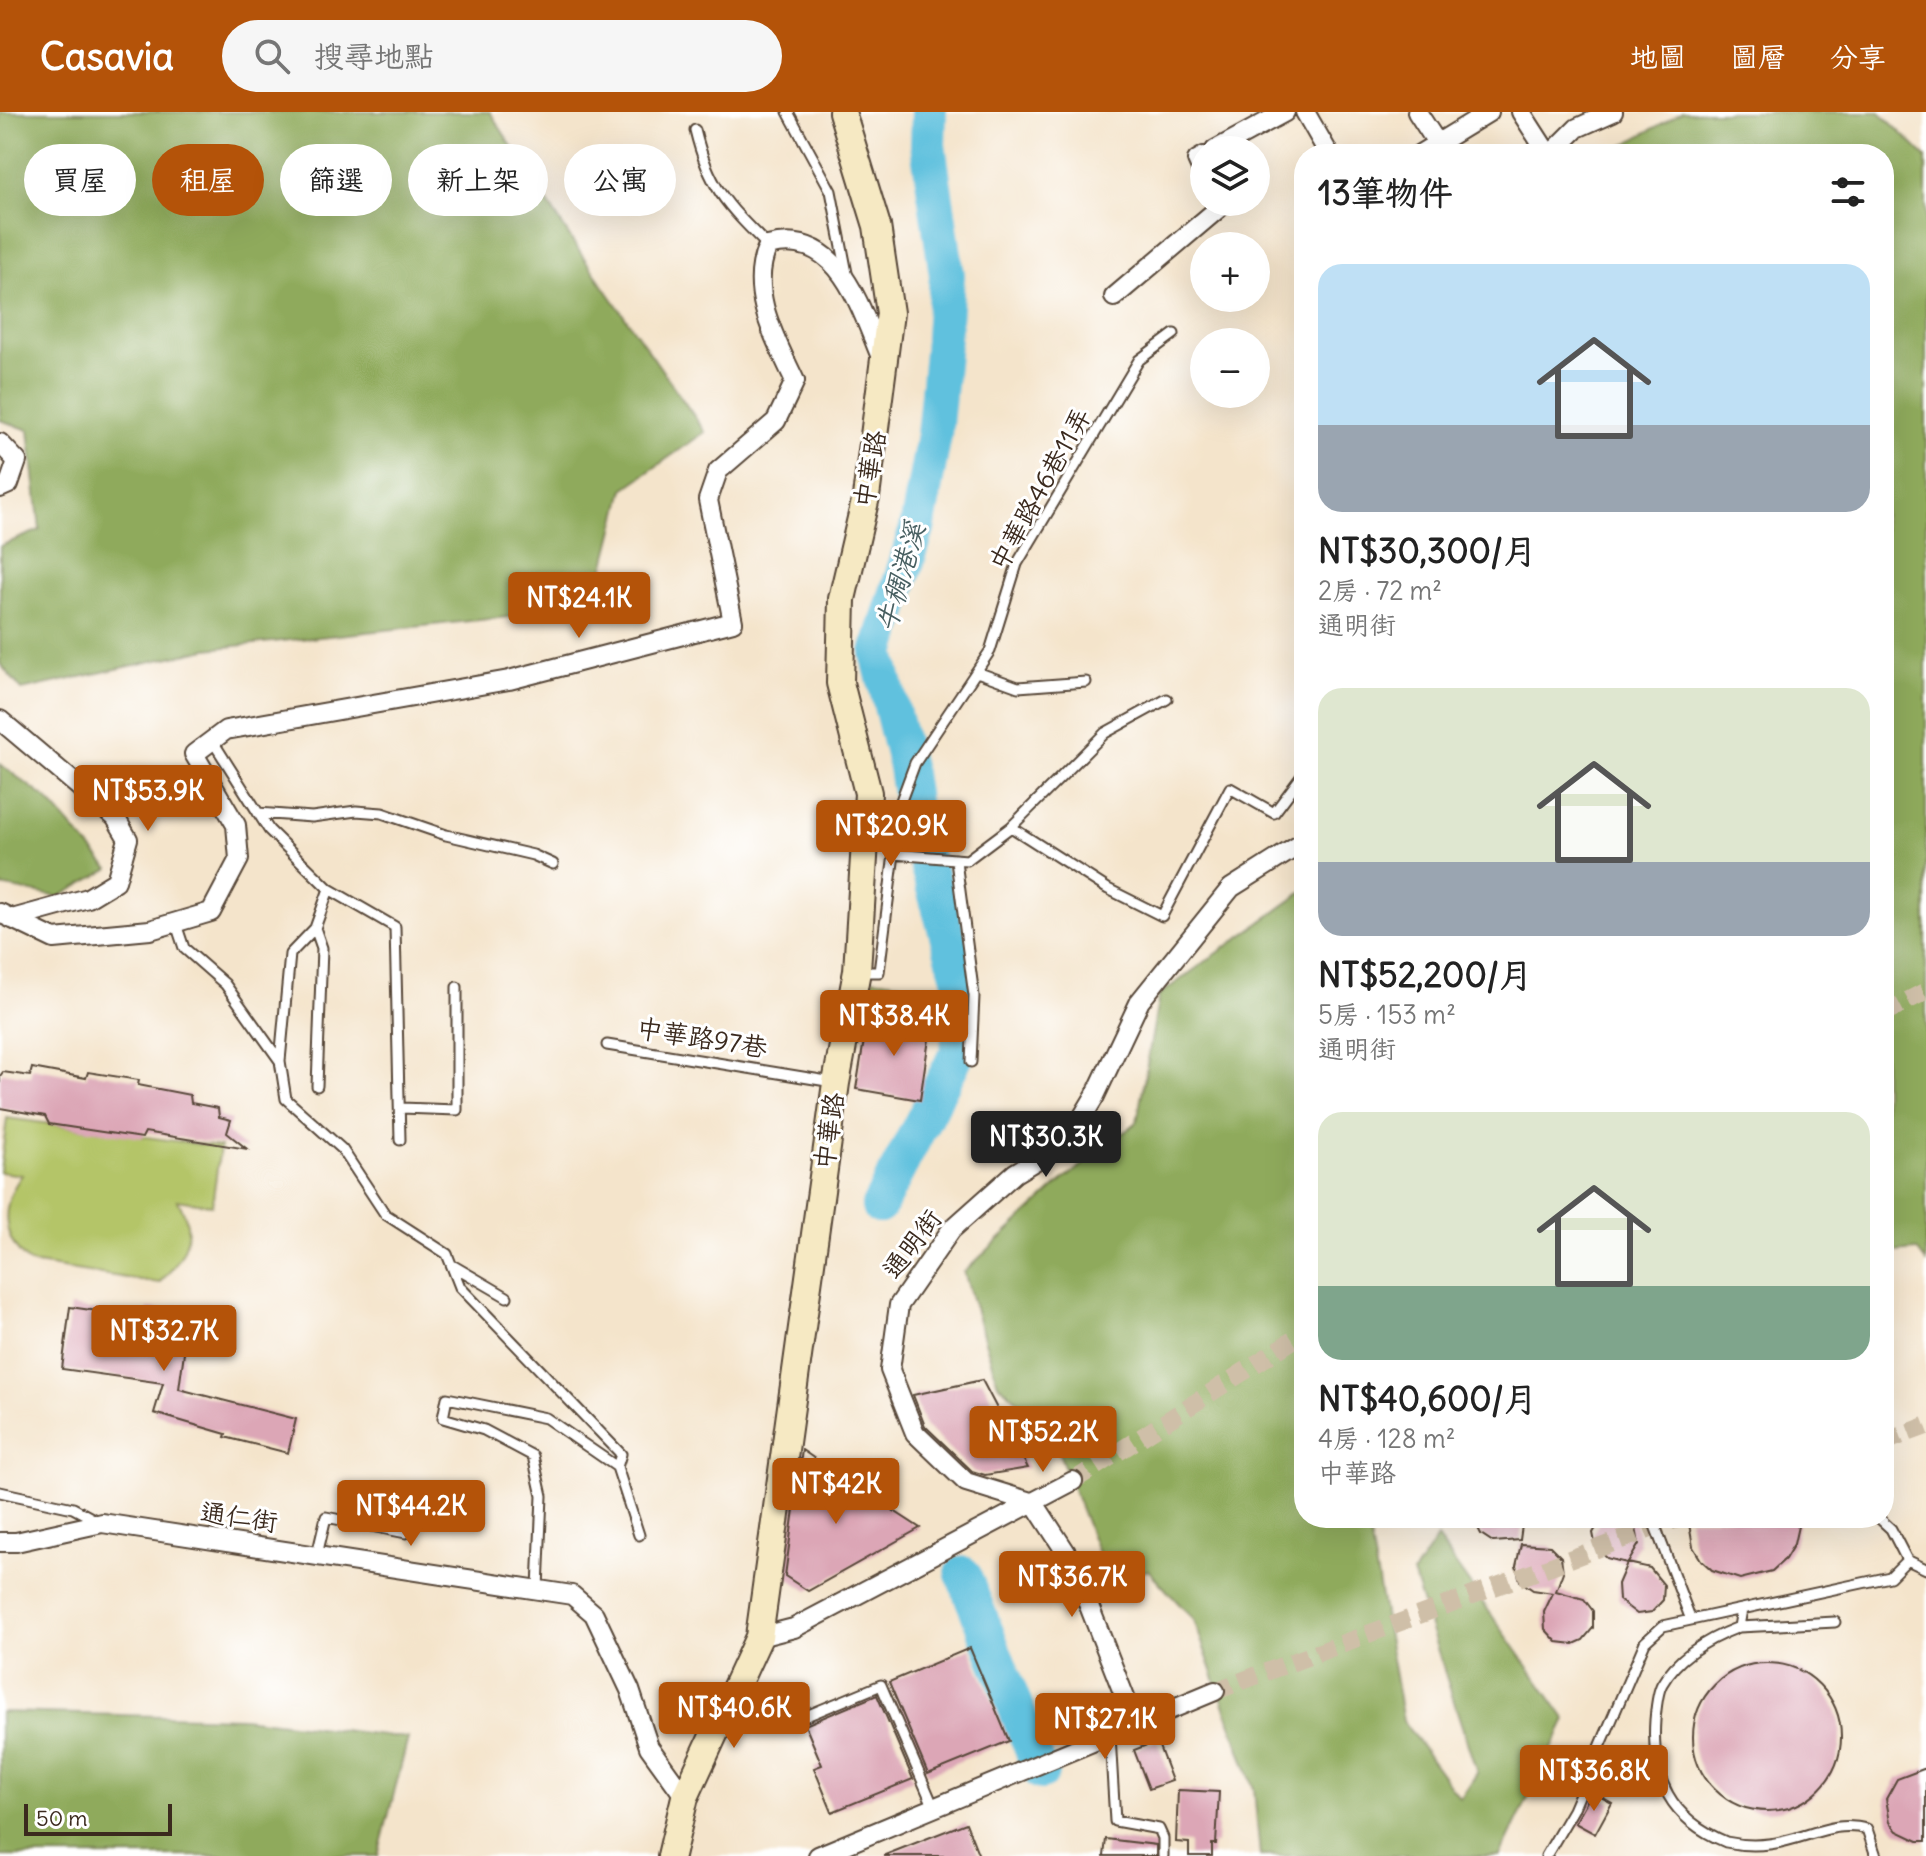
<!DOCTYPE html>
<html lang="zh-TW">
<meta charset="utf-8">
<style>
:root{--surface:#fff;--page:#f6f6f6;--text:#222;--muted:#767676;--accent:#b45309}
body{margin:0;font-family:Delius,"LXGW WenKai TC",sans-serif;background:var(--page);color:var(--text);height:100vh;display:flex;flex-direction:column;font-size:30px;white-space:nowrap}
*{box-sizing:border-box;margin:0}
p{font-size:26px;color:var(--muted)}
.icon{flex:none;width:44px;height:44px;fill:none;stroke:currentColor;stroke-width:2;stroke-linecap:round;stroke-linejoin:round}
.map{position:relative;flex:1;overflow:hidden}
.sheet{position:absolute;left:1294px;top:32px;width:600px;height:1384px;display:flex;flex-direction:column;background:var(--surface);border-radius:32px;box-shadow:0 8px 32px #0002}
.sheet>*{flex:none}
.hud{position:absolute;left:24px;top:32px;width:760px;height:72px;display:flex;gap:16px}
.fabs{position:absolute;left:1190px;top:24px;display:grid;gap:16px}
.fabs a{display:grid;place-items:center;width:80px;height:80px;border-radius:50%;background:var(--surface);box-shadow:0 8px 32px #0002;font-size:40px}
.scale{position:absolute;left:24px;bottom:20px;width:148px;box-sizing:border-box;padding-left:8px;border:4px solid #3b2a1e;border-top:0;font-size:22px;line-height:28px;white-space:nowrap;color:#3b2a1e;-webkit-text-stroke:6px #fff;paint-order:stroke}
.price{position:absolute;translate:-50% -68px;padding:0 18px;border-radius:8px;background:var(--accent);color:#fff;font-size:26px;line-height:52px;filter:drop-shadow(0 2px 4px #0008)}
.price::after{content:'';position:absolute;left:50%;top:48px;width:24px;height:18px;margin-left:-12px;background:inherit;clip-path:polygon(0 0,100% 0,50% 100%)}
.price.active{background:#222;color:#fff}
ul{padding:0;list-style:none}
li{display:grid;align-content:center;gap:16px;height:424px;padding:0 24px}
li span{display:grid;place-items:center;height:248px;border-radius:24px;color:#555}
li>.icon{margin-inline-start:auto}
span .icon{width:144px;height:144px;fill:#fffc;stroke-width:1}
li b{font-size:34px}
h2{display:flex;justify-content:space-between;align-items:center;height:96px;padding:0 24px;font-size:34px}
.chip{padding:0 28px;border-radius:36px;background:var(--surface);box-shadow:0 8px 32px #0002;font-size:28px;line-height:72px}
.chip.active{background:var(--accent);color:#fff}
header{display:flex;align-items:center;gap:48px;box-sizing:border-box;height:112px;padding:0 40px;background:var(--accent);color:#fff}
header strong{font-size:38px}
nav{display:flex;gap:44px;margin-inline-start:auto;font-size:28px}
.search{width:560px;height:72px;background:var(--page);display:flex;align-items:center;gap:20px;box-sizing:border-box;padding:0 28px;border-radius:44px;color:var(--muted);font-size:30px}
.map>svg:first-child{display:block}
</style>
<header>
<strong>Casavia</strong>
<div class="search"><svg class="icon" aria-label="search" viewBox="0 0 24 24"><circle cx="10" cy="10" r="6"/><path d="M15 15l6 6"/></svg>搜尋地點</div>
<nav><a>地圖</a><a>圖層</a><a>分享</a></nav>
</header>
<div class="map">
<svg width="1926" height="1744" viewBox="0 0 1926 1744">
<rect width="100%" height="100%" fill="#fff"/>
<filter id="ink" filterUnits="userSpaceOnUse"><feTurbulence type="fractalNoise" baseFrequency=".0125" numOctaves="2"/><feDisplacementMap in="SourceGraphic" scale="16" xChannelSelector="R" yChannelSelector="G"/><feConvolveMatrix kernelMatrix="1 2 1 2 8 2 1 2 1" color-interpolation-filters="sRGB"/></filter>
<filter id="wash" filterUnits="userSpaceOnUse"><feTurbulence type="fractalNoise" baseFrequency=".006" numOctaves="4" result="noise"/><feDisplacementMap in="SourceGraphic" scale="32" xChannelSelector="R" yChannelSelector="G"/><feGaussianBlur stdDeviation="1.8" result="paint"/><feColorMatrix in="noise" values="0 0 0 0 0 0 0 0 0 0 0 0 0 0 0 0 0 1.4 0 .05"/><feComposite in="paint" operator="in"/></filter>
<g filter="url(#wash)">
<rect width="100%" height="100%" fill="#f4e4cb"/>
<path fill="#b4c568" stroke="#787843" stroke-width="2" d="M873 867 936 876 931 913 868 904Z
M7 1006 220 1035 212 1093 177 1088C199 1120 184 1147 159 1171L30 1151C0 1127 0 1092 22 1063L0 1060Z"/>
<path fill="#8faa5c" stroke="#656a3d" stroke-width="2" d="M0 0H490L573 130 705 320 624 377 594 496 207 537 22 578 0 552V434L40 418 29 318 0 308Z
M1682 0H1880L1926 45V1150L1917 1138 1884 1141V42H1609Z
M0 652 47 687 109 757 59 785 0 774Z
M1304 779V1406H1367L1403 1609 1460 1687 1477 1661 1413 1462 1437 1426 1566 1608 1500 1744H1260L1254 1677 1194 1508 1148 1458 1110 1472 1048 1313 998 1272 964 1160 1060 1071 1137 1010 1159 883Z
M0 1600 243 1606 408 1626 378 1744H0Z"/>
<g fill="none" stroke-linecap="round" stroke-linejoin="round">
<path stroke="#60c1de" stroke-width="36" d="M879 1094 958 940 960 909 961 872 913 702 906 655 878 541 917 417 934 323 942 241 947 163 928 33 929 0
M963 1462 1041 1660"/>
</g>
<g id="blocks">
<path fill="#dca6b6" d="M868 904 931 913 920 988 856 977Z
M32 956 86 966 88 960 139 968 138 973 190 983 191 991 218 996 219 1005 231 1008 227 1021 247 1037 145 1020 142 1026 49 1012 45 1004 0 996V964L3 960 30 964Z
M70 1195 147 1206 148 1196 165 1198 163 1208 188 1211 179 1277 296 1307 288 1341 225 1325 226 1322 154 1301 163 1271 62 1257Z
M982 1268 1028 1356 985 1363 972 1359 925 1314 913 1283Z
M802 1338 831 1358 920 1416 808 1479 785 1464Z
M1473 1406H1523L1520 1428 1493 1430 1481 1422Z
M1602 1406H1631L1635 1410 1639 1432 1628 1451 1650 1456 1664 1473 1663 1488 1652 1500 1637 1502 1619 1488 1618 1472 1627 1451 1607 1446 1596 1436 1593 1421Z
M1688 1406H1797L1798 1414 1794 1432 1785 1447 1772 1459 1740 1467 1712 1458 1701 1448 1693 1435Z
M1521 1432 1550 1434 1561 1445 1563 1460 1556 1479 1584 1487 1593 1499V1516L1583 1528 1574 1532 1557 1530 1545 1517 1544 1500 1553 1481 1533 1478 1520 1469 1516 1454Z
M970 1536 1009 1629 928 1662 889 1570Z
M1693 1625a74 74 0 1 1 148 0a74 74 0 1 1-148 0Z
M877 1583 913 1667 832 1700 814 1656 822 1653 805 1613Z
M1157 1629 1172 1669 1149 1677 1134 1638Z
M1926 1656V1729H1918L1897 1719 1890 1710 1886 1687 1897 1667Z
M1178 1678 1219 1680 1216 1732H1212V1744H1189V1731L1176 1730Z
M1592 1680 1612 1691 1595 1722 1575 1711Z
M966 1711 979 1744H885V1743Z
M1106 1727 1156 1733V1744H1104Z"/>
</g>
</g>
<g filter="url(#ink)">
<use href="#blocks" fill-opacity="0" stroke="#574638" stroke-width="2"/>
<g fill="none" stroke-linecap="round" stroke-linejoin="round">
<path stroke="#cfbfa8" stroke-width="18" stroke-dasharray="18 9" stroke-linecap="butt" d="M1884 901 1926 879
M1884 1330 1926 1314
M1073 1369 1304 1221
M1215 1579 1680 1406"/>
<g stroke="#574638" stroke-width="13">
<path id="lane" d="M788 0 831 79 847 161
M695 18C709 76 727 93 768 134
M977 560 1018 575 1086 570
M212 628 269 718 329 777 395 815 400 1028
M258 701 312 705 356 699 382 701 446 723 533 743 553 752
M1011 715 1108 777 1162 804 1230 676 1274 701 1304 661
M894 742 899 694 915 651 990 539 1017 452 1139 248 1174 222
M956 749 974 884 971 950
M176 812 184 836 225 872 280 949 286 987 342 1037 385 1102 447 1142 460 1175 621 1342 617 1355
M861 860H879L894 742 967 748 1011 715 1105 621 1167 587
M607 933 833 970
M280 949 290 842 315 816
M317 974 322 836 315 816 329 777
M401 996 457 998V875
M452 1153 507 1185
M0 1380 73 1396 99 1410
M1375 1406H1376
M1652 1406 1691 1508
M317 1443 326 1405 406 1421
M1907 1448 1926 1457
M538 1476 542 1384 533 1344 484 1318 443 1306 447 1286 546 1306 617 1355 639 1423
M1742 1497 1739 1515C1710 1526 1678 1544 1662 1572 1657 1581 1656 1598 1655 1608 1651 1667 1670 1707 1726 1730 1791 1744 1821 1704 1867 1717L1876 1744
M1739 1515 1835 1510
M799 1607 881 1573 935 1698
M1110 1624 1115 1709 1159 1717 1163 1726V1744
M1546 1744 1573 1698 1645 1530 1663 1514 1890 1465 1907 1448 1891 1417 1879 1406"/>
</g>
<g stroke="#574638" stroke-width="22">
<path id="street" d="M1305 0 1329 42
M1417 0 1443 40
M1521 0 1548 42
M1215 38 1285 0
M1420 42 1489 0
M1551 42 1577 16 1613 0
M1204 44 1197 48 1204 64
M1114 185 1219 96 1216 90
M0 331 17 349 9 372 0 376
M0 608 115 705 128 727 116 769 88 786 12 807
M0 801 54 827 150 818 211 800 239 747 236 713 194 642 226 618 509 568 733 510 708 388 718 359 776 309 795 269C776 228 747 179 768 134 840 115 861 199 883 250
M1034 1391 966 1370 915 1321 890 1258 899 1193 951 1118 1015 1061 1068 1029 1095 984 1140 889 1231 776 1304 730
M1034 1391 1071 1448 1135 1611
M0 1430H16L102 1411 572 1483 594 1502 630 1578 649 1635 685 1685
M759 1525 794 1516 1073 1369
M818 1744 1215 1579"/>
</g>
<g stroke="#574638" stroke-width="30">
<path id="secondary" d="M671 1744 685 1685 759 1525 836 971 857 859 868 681 840 571 842 487 866 385 890 201 877 114 842 0"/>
</g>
<use href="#lane" stroke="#fff" stroke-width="9"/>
<use href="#street" stroke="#fff" stroke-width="18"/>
<use href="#secondary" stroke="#f6e9c3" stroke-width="26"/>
</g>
</g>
<g text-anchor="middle" stroke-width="6" stroke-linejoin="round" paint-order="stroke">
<g font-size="26" fill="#3b2a1e" stroke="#fff">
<text transform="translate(870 357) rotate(-80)" y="9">中華路</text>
<text transform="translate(1040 377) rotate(-61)" y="9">中華路46巷11弄</text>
<text transform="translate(702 926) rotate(9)" y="9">中華路97巷</text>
<text transform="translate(829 1019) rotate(-82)" y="9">中華路</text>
<text transform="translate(912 1132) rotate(-53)" y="9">通明街</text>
<text transform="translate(239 1405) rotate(8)" y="9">通仁街</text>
</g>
<g font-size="28" font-style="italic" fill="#485f61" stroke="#fff">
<text transform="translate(900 465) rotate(-74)" y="10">牛稠港溪</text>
</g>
</g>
</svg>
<div class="fabs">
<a><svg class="icon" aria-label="layers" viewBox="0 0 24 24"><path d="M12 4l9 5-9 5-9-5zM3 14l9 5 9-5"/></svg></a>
<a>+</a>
<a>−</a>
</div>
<div class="scale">50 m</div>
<b class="price" style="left:579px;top:528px">NT$24.1K</b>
<b class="price" style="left:148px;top:721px">NT$53.9K</b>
<b class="price" style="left:891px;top:756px">NT$20.9K</b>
<b class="price" style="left:894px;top:946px">NT$38.4K</b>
<b class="price active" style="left:1046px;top:1067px">NT$30.3K</b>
<b class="price" style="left:164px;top:1261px">NT$32.7K</b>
<b class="price" style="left:1043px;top:1362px">NT$52.2K</b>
<b class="price" style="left:836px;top:1414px">NT$42K</b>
<b class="price" style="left:411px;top:1436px">NT$44.2K</b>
<b class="price" style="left:1072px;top:1507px">NT$36.7K</b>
<b class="price" style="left:734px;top:1638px">NT$40.6K</b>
<b class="price" style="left:1105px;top:1649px">NT$27.1K</b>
<b class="price" style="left:1594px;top:1701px">NT$36.8K</b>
<div class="hud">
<a class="chip">買屋</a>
<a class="chip active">租屋</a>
<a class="chip">篩選</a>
<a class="chip">新上架</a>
<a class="chip">公寓</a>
</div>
<section class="sheet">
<h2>13筆物件<svg class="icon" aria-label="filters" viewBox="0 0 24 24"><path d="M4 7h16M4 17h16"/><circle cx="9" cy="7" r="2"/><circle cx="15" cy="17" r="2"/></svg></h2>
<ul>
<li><span style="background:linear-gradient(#bfe0f5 65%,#9aa5b1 0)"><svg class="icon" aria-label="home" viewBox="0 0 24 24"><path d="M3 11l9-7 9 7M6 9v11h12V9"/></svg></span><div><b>NT$30,300/月</b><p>2房 · 72 m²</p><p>通明街</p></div></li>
<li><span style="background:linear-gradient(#dfe7d0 70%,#9aa5b1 0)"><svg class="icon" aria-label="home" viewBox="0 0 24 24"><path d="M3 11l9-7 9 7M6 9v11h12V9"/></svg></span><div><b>NT$52,200/月</b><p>5房 · 153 m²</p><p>通明街</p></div></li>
<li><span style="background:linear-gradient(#dfe7d0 70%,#7fa58c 0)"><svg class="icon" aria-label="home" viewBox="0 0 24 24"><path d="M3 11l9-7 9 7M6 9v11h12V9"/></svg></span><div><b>NT$40,600/月</b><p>4房 · 128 m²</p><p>中華路</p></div></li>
</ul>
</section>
</div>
